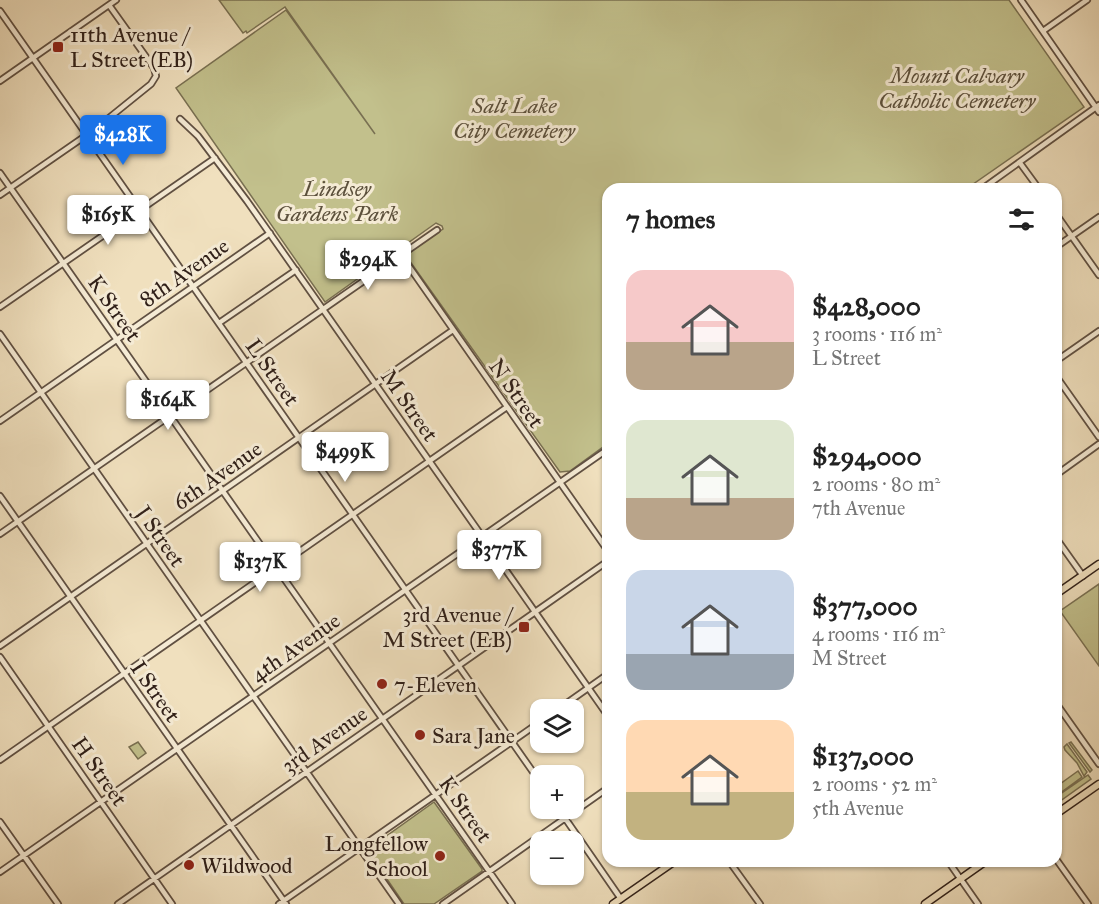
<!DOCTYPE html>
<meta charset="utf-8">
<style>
:root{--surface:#fff;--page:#f2f2f2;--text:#222;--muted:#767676;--accent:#1a73e8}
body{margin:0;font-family:"IM FELL Great Primer",serif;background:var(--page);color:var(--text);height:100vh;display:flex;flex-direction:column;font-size:22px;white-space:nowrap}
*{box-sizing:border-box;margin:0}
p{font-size:20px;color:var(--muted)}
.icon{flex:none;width:33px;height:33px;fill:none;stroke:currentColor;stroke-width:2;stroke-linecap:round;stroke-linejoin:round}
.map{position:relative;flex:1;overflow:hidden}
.drawer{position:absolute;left:602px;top:183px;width:460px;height:684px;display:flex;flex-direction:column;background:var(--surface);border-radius:18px;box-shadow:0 2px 4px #0004}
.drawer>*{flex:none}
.controls{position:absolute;left:530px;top:699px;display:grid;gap:12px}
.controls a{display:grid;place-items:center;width:54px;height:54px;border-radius:12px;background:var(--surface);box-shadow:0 2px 4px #0004;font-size:30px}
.price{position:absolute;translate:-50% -51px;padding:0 14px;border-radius:6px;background:#fff;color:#222;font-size:20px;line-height:39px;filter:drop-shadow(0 2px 3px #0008)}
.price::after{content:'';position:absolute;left:50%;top:36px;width:18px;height:14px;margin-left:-9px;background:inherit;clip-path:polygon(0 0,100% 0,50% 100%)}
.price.active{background:var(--accent);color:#fff}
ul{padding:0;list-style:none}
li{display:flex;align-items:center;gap:18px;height:150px;padding:0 24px}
li span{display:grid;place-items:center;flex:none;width:168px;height:120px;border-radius:18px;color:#555}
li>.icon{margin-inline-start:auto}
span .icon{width:72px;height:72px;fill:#fffc;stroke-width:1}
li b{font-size:26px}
h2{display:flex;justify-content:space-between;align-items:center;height:72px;padding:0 24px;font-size:26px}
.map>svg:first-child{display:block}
</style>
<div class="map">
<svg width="1099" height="904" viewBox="0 0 1099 904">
<rect width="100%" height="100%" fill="#f0e0be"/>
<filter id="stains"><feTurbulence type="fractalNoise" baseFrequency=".00333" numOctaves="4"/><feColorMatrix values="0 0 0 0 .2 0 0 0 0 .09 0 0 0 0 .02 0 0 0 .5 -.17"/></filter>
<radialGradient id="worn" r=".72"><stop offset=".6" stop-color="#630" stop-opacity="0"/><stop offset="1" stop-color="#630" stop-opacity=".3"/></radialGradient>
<path fill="#c2c08c" stroke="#797052" stroke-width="1.5" d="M219 0H1009L1084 107 966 189H608L607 444 570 471 560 472 409 260V253L443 229 442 226 436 223 325 302 176 88 286 10 375 134 285 7 247 33 246 31 243 33Z
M1099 584V666L1060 611Z
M138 742 146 753 138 759 129 747Z
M1071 742 1092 770 1090 772 1069 743Z
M1067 744 1087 772 1084 776 1077 763 1065 750 1064 747Z
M1078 771 1082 777 1056 796V787Z
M1088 775 1091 779 1056 804V797Z
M434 802 482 869V871L434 904H404L367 850Z"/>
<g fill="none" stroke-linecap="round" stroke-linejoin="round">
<g stroke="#605042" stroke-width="8">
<path id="minor" d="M1021 0 1099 112
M0 11 540 782
M1043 31 1087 0
M0 81 116 0
M180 119 198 136 247 201 608 716
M1020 163 1039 189
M0 173 512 904
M982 189 1099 105
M0 195 94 130 151 84 156 76 154 68 109 5
M1056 214 1099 275
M1056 247 1099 217
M401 255 608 551
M0 307 215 158
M219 323 296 270
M0 334 399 904
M1056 361 1099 331
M1056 376 1099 437
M0 421 270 233
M1056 475 1099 444
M0 496 286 904
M0 534 437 230
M1056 538 1083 576
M0 646 453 330
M0 657 172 904
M1056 703 1099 764
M557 710 608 674
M0 760 507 407
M558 808 621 899
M0 822 58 904
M1056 859 1088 904
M729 861 760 904
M948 861 978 904
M0 872 608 449
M118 904 608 561
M279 904 540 722
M443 904 608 788"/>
</g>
<g stroke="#302019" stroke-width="9">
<path id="major" d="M1056 594 1099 564
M1056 814 1099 784
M613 904 675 861
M925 904 986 861"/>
</g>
<use href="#minor" stroke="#f5ebd5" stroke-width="4.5"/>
<use href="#major" stroke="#f0e0be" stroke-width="6"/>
</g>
<g fill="#8f2418" stroke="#f5ebd5" stroke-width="2">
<rect x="52" y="41" width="12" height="12" rx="3"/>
<rect x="518" y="621" width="12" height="12" rx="3"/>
<circle cx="382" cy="684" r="6"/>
<circle cx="420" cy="735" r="6"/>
<circle cx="440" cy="856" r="6"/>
<circle cx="189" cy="865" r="6"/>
</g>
<g text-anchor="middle" stroke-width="6" stroke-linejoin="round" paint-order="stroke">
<g font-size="22" fill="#302019" stroke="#f5ebd5" text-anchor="start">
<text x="70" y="42">11th Avenue /<tspan x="70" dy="25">L Street (EB)</tspan></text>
<text x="512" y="622" text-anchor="end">3rd Avenue /<tspan x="512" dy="25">M Street (EB)</tspan></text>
<text x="394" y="692">7-Eleven</text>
<text x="432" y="743">Sara Jane</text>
<text x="428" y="851" text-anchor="end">Longfellow<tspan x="428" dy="25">School</tspan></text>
<text x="201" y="873">Wildwood</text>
</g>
<g font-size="22" font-style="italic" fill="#5c503c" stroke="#f5ebd5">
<text x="957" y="83">Mount Calvary<tspan x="957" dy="25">Catholic Cemetery</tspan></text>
<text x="514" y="113">Salt Lake<tspan x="514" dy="25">City Cemetery</tspan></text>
<text x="337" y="196">Lindsey<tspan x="337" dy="25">Gardens Park</tspan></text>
</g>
<g font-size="22" fill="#302019" stroke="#f5ebd5">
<text transform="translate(184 272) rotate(-35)" y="8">8th Avenue</text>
<text transform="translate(115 308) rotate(55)" y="8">K Street</text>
<text transform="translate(273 372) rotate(55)" y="8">L Street</text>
<text transform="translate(517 393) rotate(55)" y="8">N Street</text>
<text transform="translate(410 405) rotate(55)" y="8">M Street</text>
<text transform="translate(217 475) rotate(-35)" y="8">6th Avenue</text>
<text transform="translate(161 536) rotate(55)" y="8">J Street</text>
<text transform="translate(295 647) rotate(-35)" y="8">4th Avenue</text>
<text transform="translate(156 691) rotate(55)" y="8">I Street</text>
<text transform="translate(324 739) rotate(-35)" y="8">3rd Avenue</text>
<text transform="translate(100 771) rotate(55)" y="8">H Street</text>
<text transform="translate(466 809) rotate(55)" y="8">K Street</text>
</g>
</g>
<rect width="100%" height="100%" filter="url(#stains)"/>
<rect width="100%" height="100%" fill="url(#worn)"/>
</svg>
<div class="controls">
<a><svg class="icon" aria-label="layers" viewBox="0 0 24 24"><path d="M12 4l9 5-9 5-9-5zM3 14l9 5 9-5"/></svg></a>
<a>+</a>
<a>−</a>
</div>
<b class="price active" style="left:123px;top:166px">$428K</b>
<b class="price" style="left:108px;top:246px">$165K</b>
<b class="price" style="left:368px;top:291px">$294K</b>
<b class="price" style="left:168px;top:431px">$164K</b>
<b class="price" style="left:345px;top:483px">$499K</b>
<b class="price" style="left:499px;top:581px">$377K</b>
<b class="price" style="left:260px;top:593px">$137K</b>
<section class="drawer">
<h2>7 homes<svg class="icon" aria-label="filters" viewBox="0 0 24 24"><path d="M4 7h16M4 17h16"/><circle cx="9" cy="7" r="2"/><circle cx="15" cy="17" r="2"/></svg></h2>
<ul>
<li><span style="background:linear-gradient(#f6c9c9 60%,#b9a48a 0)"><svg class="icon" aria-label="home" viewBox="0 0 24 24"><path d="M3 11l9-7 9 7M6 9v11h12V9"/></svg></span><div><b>$428,000</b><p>3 rooms · 116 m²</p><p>L Street</p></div></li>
<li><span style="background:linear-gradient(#dfe7d0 65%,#b9a48a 0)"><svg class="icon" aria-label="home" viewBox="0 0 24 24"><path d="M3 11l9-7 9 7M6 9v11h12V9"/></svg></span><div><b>$294,000</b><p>2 rooms · 80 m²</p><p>7th Avenue</p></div></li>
<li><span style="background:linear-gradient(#c9d6e8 70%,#9aa5b1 0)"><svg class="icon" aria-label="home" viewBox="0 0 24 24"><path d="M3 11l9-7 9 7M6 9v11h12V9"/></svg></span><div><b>$377,000</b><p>4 rooms · 116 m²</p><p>M Street</p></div></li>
<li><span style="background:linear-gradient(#ffd9b3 60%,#c2b280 0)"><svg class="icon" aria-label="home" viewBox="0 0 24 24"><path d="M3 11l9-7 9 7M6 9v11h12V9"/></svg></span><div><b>$137,000</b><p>2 rooms · 52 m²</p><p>5th Avenue</p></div></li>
</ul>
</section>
</div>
